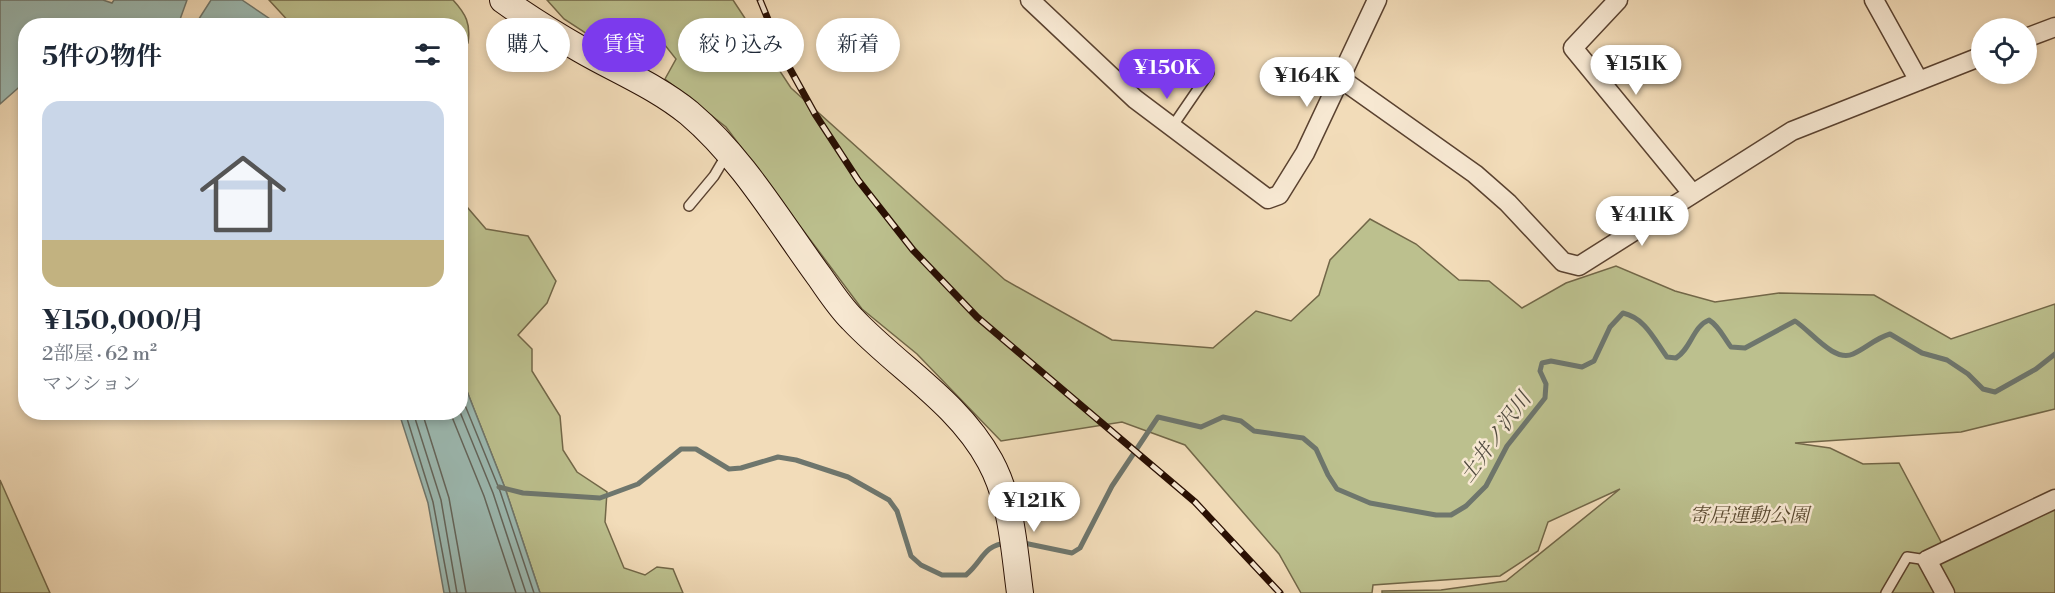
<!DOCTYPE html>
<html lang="ja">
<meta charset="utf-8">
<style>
:root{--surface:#fff;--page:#f2f2f3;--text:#1f2937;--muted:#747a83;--accent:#7c3aed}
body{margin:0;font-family:"Libre Bodoni","Noto Serif JP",serif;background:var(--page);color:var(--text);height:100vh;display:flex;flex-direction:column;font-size:22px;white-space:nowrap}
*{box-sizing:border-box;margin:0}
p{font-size:20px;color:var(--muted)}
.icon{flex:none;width:33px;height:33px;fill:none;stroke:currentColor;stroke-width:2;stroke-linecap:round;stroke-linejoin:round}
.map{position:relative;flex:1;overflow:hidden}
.drawer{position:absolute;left:18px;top:18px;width:450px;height:402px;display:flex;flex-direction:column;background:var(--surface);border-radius:24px;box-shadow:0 3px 9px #0003}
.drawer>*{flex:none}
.hud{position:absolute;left:486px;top:18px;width:570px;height:54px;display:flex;gap:12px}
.controls{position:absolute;left:1971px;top:18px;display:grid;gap:12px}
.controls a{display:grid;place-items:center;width:66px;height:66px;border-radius:50%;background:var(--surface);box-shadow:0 3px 9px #0003;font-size:30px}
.price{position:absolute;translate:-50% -51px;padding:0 14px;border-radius:21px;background:#fff;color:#222;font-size:20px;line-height:39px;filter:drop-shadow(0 2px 3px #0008)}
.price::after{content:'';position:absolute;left:50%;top:36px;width:18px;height:14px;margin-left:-9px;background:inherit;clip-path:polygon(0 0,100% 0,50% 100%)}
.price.active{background:var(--accent);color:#fff}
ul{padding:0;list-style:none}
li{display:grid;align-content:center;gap:12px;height:318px;padding:0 24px}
li span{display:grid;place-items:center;height:186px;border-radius:18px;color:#555}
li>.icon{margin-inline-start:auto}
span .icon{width:108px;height:108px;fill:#fffc;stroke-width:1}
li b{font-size:26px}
h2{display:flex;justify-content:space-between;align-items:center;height:72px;padding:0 24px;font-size:26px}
.pill{padding:0 21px;border-radius:27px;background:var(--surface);box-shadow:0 3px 9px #0003;font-size:21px;line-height:54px}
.pill.active{background:var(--accent);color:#fff}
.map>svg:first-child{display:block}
</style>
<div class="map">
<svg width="2055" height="593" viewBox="0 0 2055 593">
<rect width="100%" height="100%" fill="#f2dcb9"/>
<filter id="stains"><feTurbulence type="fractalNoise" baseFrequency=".00333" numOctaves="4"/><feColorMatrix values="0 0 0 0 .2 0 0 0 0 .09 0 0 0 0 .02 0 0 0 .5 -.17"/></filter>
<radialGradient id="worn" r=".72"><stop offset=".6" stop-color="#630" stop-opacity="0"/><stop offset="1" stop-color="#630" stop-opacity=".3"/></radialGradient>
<path fill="#bcc08e" stroke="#726748" stroke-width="1.5" d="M269 0H453C466 14 471 24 468 43L461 46 460 26 292 25Z
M547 0H733L791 88 1005 280 1112 340 1213 348 1256 311 1291 321 1319 295 1330 260 1370 219 1416 244 1459 280 1489 281 1522 308 1566 283 1616 266 1675 291 1715 302 1779 293 1874 295 1951 339 2055 304V409L1961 432 1795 443 1830 448 1863 464 1899 463 1947 553 2055 503V593H1382V591L1441 590 1506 581 1620 489 1548 522 1538 551 1500 576 1373 585 1372 593H1301L1279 554 1185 445 1122 422 1001 441 917 354 862 309 726 127 665 79 676 59 661 40 647 44 633 23 587 34 564 19Z
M461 200 486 229 528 236 556 281 547 303 518 335 532 349V371L560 416 563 450 577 472 607 492 605 522 624 568 645 575 657 567 673 569 683 593H540L505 488 461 376Z
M0 480 50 593H0Z"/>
<path fill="#9cbbb4" stroke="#6e766d" stroke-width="1.5" d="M0 0H103L112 3 114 0H187L178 25 26 26 25 82 0 104Z
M211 0H242L279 25H195Z
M461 376 505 488 540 593H444L428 503 399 413 460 412Z"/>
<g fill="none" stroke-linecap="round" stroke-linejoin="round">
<path stroke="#62645b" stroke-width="1.5" d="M460 393 500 491 534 593
M405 412 433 502 450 593
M413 412 441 500 457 593
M422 412 449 498 466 593
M450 412 484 496 516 593
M460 412 493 493 526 593"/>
<path stroke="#6e766d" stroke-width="5" d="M499 487 523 493 600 498 638 484 681 449H696L729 469 741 468 778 457 796 460 848 477 889 500 897 511 911 556 921 565 942 575H966C983 561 983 545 1007 543
M1019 542 1072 553 1080 548 1112 486 1158 417 1201 427 1223 417 1241 421 1254 431 1303 438 1316 449 1328 475 1337 489 1370 503 1436 515H1451L1466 506 1486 486 1507 446 1545 398 1546 384 1540 371 1542 363 1551 361 1582 367 1594 361 1610 327 1623 313C1645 318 1654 339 1667 357L1676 358C1691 349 1693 326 1709 320 1719 326 1724 338 1731 347L1745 348 1795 321C1811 331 1834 363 1853 354 1866 348 1876 338 1890 334L1922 353 1947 360 1968 374 1983 389 1995 392 2036 369 2055 354"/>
<g stroke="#5a4230" stroke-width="12">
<path id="lane" d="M1172 127 1209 73
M689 206 714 176 727 154
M1886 593 1907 557 1927 560"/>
</g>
<g stroke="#5a4230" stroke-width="21">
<path id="street" d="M1030 0 1135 99 1268 199 1279 195 1305 153 1377 0
M1618 0 1573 48 1692 193
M1874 0 1919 81
M2026 38 2055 27
M1341 79 1475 174 1508 203 1563 262 1579 266 1792 131 1982 56
M1945 593 1927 560 2055 499"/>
</g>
<g stroke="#280e02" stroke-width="28">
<path id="secondary" d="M503 0C528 18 554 34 580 49 616 70 656 86 689 113 742 158 778 220 819 276 829 290 839 306 852 319 897 367 958 402 990 461 1012 501 1014 549 1020 593"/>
</g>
<use href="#lane" stroke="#f7e8d2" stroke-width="9"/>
<use href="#street" stroke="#f7e8d2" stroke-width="18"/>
<use href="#secondary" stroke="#f7e8d2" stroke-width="26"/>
<g stroke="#280e02" stroke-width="7">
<path id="rail" d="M760 0 784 58 815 114 858 180 913 250 977 317 1195 502 1280 593"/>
</g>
<use href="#rail" stroke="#f7e8d2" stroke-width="4.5" stroke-dasharray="14" stroke-linecap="butt"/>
</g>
<g text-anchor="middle" stroke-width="5" stroke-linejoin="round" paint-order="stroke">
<g font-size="20" font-style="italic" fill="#5c4c33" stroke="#f7e8d2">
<text x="1749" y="522">寄居運動公園</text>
</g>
<g font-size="21" font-style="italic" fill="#514b40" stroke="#f7e8d2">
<text transform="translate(1495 437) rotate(-54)" y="7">土井ノ沢川</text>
</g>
</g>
<rect width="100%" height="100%" filter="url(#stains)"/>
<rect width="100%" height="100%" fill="url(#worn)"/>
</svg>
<div class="controls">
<a><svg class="icon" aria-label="locate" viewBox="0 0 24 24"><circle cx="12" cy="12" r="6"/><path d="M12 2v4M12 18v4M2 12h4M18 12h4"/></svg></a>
</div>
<b class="price" style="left:1636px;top:96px">¥151K</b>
<b class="price active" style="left:1167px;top:100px">¥150K</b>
<b class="price" style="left:1307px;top:108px">¥164K</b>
<b class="price" style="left:1642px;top:247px">¥411K</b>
<b class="price" style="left:1034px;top:533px">¥121K</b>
<div class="hud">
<a class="pill">購入</a>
<a class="pill active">賃貸</a>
<a class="pill">絞り込み</a>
<a class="pill">新着</a>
</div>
<section class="drawer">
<h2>5件の物件<svg class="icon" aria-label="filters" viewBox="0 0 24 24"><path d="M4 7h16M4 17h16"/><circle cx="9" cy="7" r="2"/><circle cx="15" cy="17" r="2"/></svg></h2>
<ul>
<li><span style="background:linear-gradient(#c9d6e8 75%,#c2b280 0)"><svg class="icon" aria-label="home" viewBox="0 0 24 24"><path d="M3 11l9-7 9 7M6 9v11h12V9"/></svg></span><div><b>¥150,000/月</b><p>2部屋 · 62 m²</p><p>マンション</p></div></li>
</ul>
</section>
</div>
